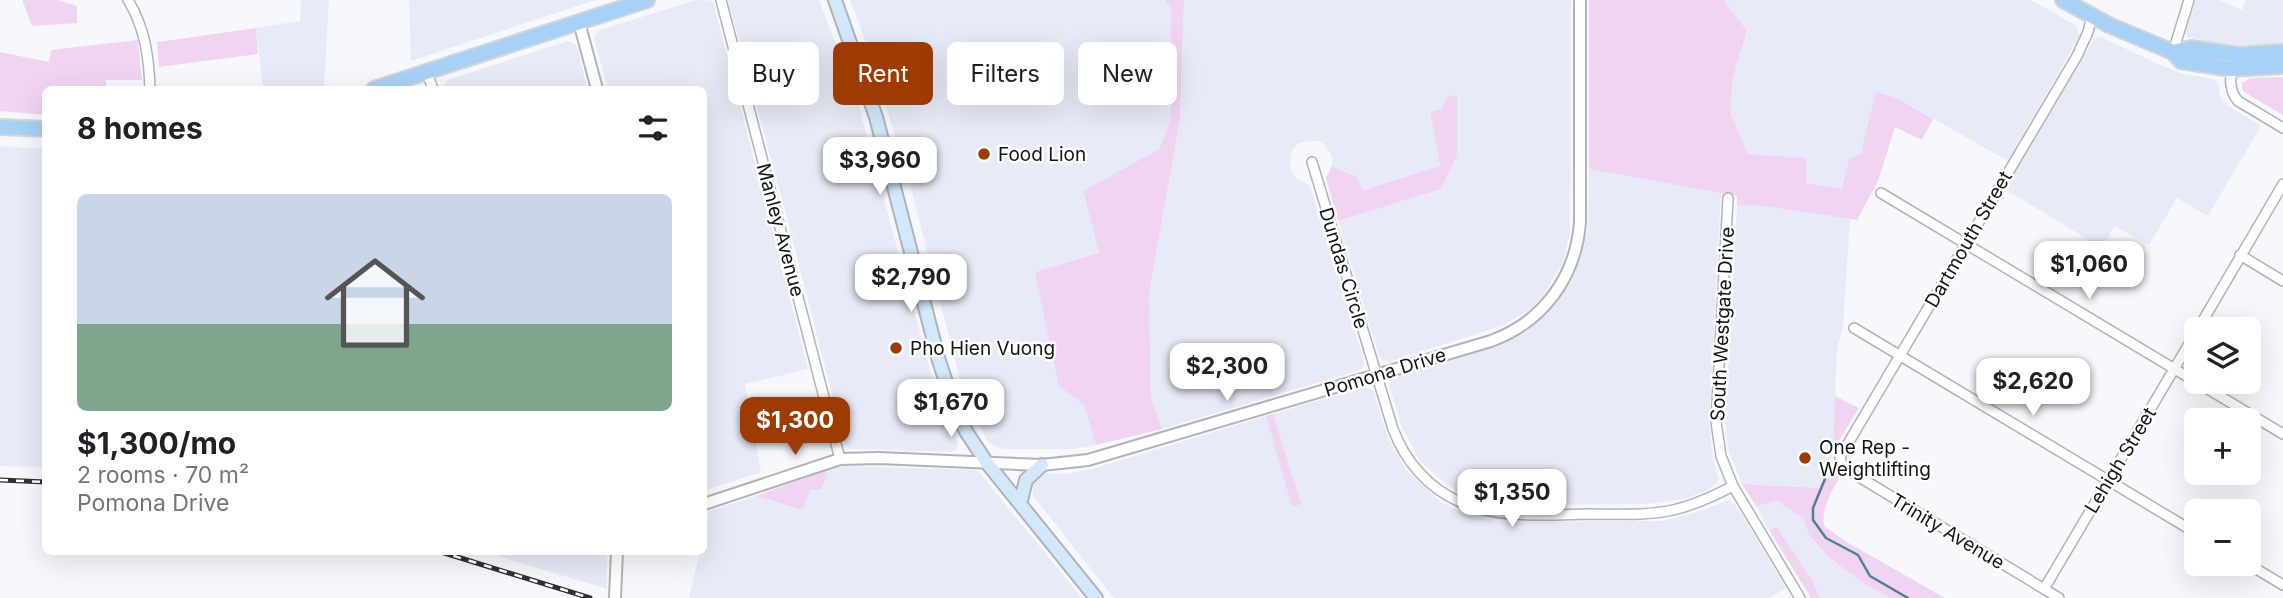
<!DOCTYPE html>
<meta charset="utf-8">
<style>
:root{--surface:#fff;--page:#f6f6f6;--text:#202124;--muted:#757577;--line:#e0e0e0;--accent:#9e3b02}
body{margin:0;font-family:Inter,sans-serif;background:var(--page);color:var(--text);height:100vh;display:flex;flex-direction:column;font-size:26px;white-space:nowrap}
*{box-sizing:border-box;margin:0}
p{font-size:23px;color:var(--muted)}
.icon{flex:none;width:38px;height:38px;fill:none;stroke:currentColor;stroke-width:2;stroke-linecap:round;stroke-linejoin:round}
.map{position:relative;flex:1;overflow:hidden}
.details{position:absolute;left:42px;top:86px;width:665px;height:469px;display:flex;flex-direction:column;background:var(--surface);border-radius:10px;box-shadow:0 7px 28px #0002}
.details>*{flex:none}
.banner{position:absolute;left:728px;top:42px;width:665px;height:63px;display:flex;gap:14px}
.controls{position:absolute;left:2184px;top:317px;display:grid;gap:14px}
.controls a{display:grid;place-items:center;width:77px;height:77px;border-radius:10px;background:var(--surface);box-shadow:0 7px 28px #0002;font-size:35px}
.price{position:absolute;translate:-50% -60px;padding:0 16px;border-radius:14px;background:#fff;color:#222;font-size:23px;line-height:46px;filter:drop-shadow(0 2px 4px #0008)}
.price::after{content:'';position:absolute;left:50%;top:42px;width:21px;height:16px;margin-left:-10px;background:inherit;clip-path:polygon(0 0,100% 0,50% 100%)}
.price.active{background:var(--accent);color:#fff}
ul{padding:0;list-style:none}
li{display:grid;align-content:center;gap:14px;height:371px;padding:0 35px}
li+li{border-top:2px solid var(--line)}
li span{display:grid;place-items:center;height:217px;border-radius:10px;color:#555}
li>.icon{margin-inline-start:auto}
span .icon{width:126px;height:126px;fill:#fffc;stroke-width:1}
li b{font-size:30px}
h2{display:flex;justify-content:space-between;align-items:center;height:84px;padding:0 35px;font-size:30px}
.chip{padding:0 24px;border-radius:10px;background:var(--surface);box-shadow:0 7px 28px #0002;font-size:24px;line-height:63px}
.chip.active{background:var(--accent);color:#fff}
.map>svg:first-child{display:block}
</style>
<div class="map">
<svg width="2283" height="598" viewBox="0 0 2283 598">
<rect width="100%" height="100%" fill="#f6f8fe"/>
<path fill="#e7ebf7" d="M301 0H329L324 87 313 89H263L256 28 300 21Z
M409 0H595L411 61Z
M696 0 713 1 808 369 745 384 761 472 704 491V89H608L594 38 597 31Z
M728 0H819L856 96 932 377 940 402 958 443 956 450 952 452 850 449 845 445 786 214Z
M850 0H1165L1171 9V121L1159 149 1083 191 1099 253 1059 385 1084 405 1096 445 1072 449H1004L995 447 987 440 971 409 960 379 908 177 867 45Z
M1184 0H1571L1570 232 1563 262 1543 296 1532 308 1504 325 1389 362 1383 360 1379 356 1338 221 1441 189 1457 96 1448 95 1442 109 1430 112 1440 166 1363 190 1357 177 1332 166V156L1325 145 1319 141H1309L1299 143 1292 151 1290 159 1291 170 1296 178 1310 186 1364 361 1363 366 1360 370 1162 429 1151 397 1149 293 1180 120Z
M1724 0H2031L2077 26 2080 35 2008 161 1897 98 1860 153 1849 158 1842 189 1805 183 1806 158 1748 154 1731 115 1732 81 1747 32Z
M2196 0H2219L2242 10 2246 0H2283V43L2239 46 2214 43 2187 37 2186 31Z
M2095 37H2101L2158 64 2183 74 2214 79 2219 85 2220 97 2227 105 2261 126 2208 216 2177 198 2149 245 2115 226 2102 248 2005 189Z
M568 41 575 44 578 48 587 89H442L447 80Z
M0 146 46 149 45 467 0 466Z
M1589 169 1721 193 1709 424 1713 458 1719 480 1708 490 1684 499 1645 504 1514 505 1488 502 1472 498 1448 486 1420 461 1402 427 1389 385 1390 381 1395 377 1503 344 1523 334 1551 310 1572 280 1583 250 1588 227Z
M1737 205 1765 206 1850 219 1843 327 1837 349 1833 450 1830 465 1819 488 1742 484 1729 452 1725 423Z
M1364 387 1373 390 1388 438 1406 470 1441 502 1460 512 1497 522 1661 521 1704 510 1729 500 1736 505 1786 588 1769 598H1114L1033 496V482L1038 476 1045 473 1068 474 1095 468 1266 416 1292 506 1300 504 1273 414Z
M843 466 977 470 1082 598H689L700 551H704V536L709 511 756 496 803 510 811 489 827 474 825 471Z
M1777 501 1803 518 1809 535 1830 558 1860 581 1890 598H1820L1812 580 1777 527 1769 530 1756 506Z
M481 551H607V589Z"/>
<path fill="#f1d4f2" d="M22 0H58L77 6V23L32 26Z
M1165 0H1184L1180 120 1149 293 1151 397 1162 429 1096 445 1084 405 1059 386 1035 272 1099 253 1083 191 1159 149 1171 120V9Z
M1589 0H1724L1747 31 1732 81 1731 115 1748 154 1806 158V183L1842 189 1849 158 1861 153 1876 92 1897 98 1933 119 1922 140 1895 127 1878 181 1857 220 1765 206 1737 205V196L1589 169Z
M256 28 258 54 159 67 157 42Z
M138 40 142 80H106V89H46L45 115 0 111V52L49 62 51 50Z
M2283 77V115L2244 92 2242 88V83L2250 78Z
M1448 95 1457 96V155L1441 189 1338 221 1326 178 1332 166 1357 177 1363 190 1440 166 1430 112 1442 109Z
M1835 396 1859 408 1833 450Z
M1273 414 1301 504 1292 507 1266 416Z
M1830 465 1841 474C1833 490 1821 507 1824 526L1845 541 1945 598H1890L1860 581 1830 558 1809 535 1803 518 1777 501 1756 506 1742 484 1819 488Z
M825 471 827 474 821 490 811 489 803 510 756 496Z
M1777 527 1812 580 1820 598H1811L1769 530Z"/>
<g fill="none" stroke-linecap="round" stroke-linejoin="round">
<path stroke="#508191" stroke-width="2.5" d="M1827 474 1813 508V520L1826 538 1858 555 1870 576 1908 598"/>
<g stroke="#b1b3b8" stroke-width="12">
<path id="minor" d="M128 0C145 28 149 57 150 89
M721 0 840 459
M2173 52 2189 0
M2233 67C2229 78 2230 92 2238 101L2283 128
M427 73 433 89
M1312 162 1393 429C1405 461 1428 488 1460 502 1499 519 1546 515 1587 514 1616 514 1646 516 1673 510 1695 505 1714 496 1733 486
M1881 193 2283 434
M1728 198 1716 422 1721 456 1733 486 1800 598
M2240 255 2283 281
M1854 328 2196 533
M2198 329 2283 184
M2248 564 2283 585
M2044 589 2196 332
M2059 598 1846 469 1842 465 1840 457 2077 56 2088 32 2092 16"/>
</g>
<g stroke="#b1b3b8" stroke-width="14">
<path id="tertiary" d="M579 22 597 89
M704 504 840 459 879 458 1042 465 1088 460 1491 341C1543 322 1576 277 1580 222V0
M615 598 617 551"/>
</g>
<g stroke="#b1b3b8" stroke-width="16">
<path id="secondary" d="M835 0 876 117 939 361 956 412 967 433 987 463 1096 598
M1020 504 1026 480 1042 465"/>
</g>
<g stroke="#d5d5d5" stroke-width="18">
<path id="primary" d="M2063 0 2109 25 2173 52 2181 61 2231 69 2283 66
M2173 52 2191 48 2239 55 2283 52
M374 89 647 0
M0 127 46 129"/>
</g>
<use href="#minor" stroke="#fff" stroke-width="9"/>
<use href="#tertiary" stroke="#fff" stroke-width="10"/>
<use href="#secondary" stroke="#d3e8fa" stroke-width="12"/>
<use href="#primary" stroke="#a7d1f6" stroke-width="14"/>
<g stroke="#303032" stroke-width="5">
<path id="rail" d="M0 480 46 482
M438 551 590 598"/>
</g>
<use href="#rail" stroke="#fff" stroke-width="2.5" stroke-dasharray="8" stroke-linecap="butt"/>
</g>
<g fill="#9e3b02" stroke="#fff" stroke-width="2.5">
<circle cx="984" cy="154" r="7"/>
<circle cx="896" cy="348" r="7"/>
<circle cx="1805" cy="458" r="7"/>
</g>
<g text-anchor="middle" stroke-width="5" stroke-linejoin="round" paint-order="stroke">
<g font-size="19" fill="#141416" stroke="#fff" text-anchor="start">
<text x="998" y="161">Food Lion</text>
<text x="910" y="355">Pho Hien Vuong</text>
<text x="1819" y="454">One Rep -<tspan x="1819" dy="22">Weightlifting</tspan></text>
</g>
<g font-size="19" fill="#141416" stroke="#fff">
<text transform="translate(781 230) rotate(75)" y="7">Manley Avenue</text>
<text transform="translate(1968 239) rotate(-60)" y="7">Dartmouth Street</text>
<text transform="translate(1344 268) rotate(73)" y="7">Dundas Circle</text>
<text transform="translate(1722 324) rotate(-87)" y="7">South Westgate Drive</text>
<text transform="translate(1385 372) rotate(-17)" y="7">Pomona Drive</text>
<text transform="translate(2120 460) rotate(-59)" y="7">Lehigh Street</text>
<text transform="translate(1948 531) rotate(31)" y="7">Trinity Avenue</text>
</g>
</g>
</svg>
<div class="controls">
<a><svg class="icon" aria-label="layers" viewBox="0 0 24 24"><path d="M12 4l9 5-9 5-9-5zM3 14l9 5 9-5"/></svg></a>
<a>+</a>
<a>−</a>
</div>
<b class="price" style="left:880px;top:197px">$3,960</b>
<b class="price" style="left:2089px;top:301px">$1,060</b>
<b class="price" style="left:911px;top:314px">$2,790</b>
<b class="price" style="left:1227px;top:403px">$2,300</b>
<b class="price" style="left:2033px;top:418px">$2,620</b>
<b class="price" style="left:951px;top:439px">$1,670</b>
<b class="price active" style="left:795px;top:457px">$1,300</b>
<b class="price" style="left:1512px;top:529px">$1,350</b>
<div class="banner">
<a class="chip">Buy</a>
<a class="chip active">Rent</a>
<a class="chip">Filters</a>
<a class="chip">New</a>
</div>
<section class="details">
<h2>8 homes<svg class="icon" aria-label="filters" viewBox="0 0 24 24"><path d="M4 7h16M4 17h16"/><circle cx="9" cy="7" r="2"/><circle cx="15" cy="17" r="2"/></svg></h2>
<ul>
<li><span style="background:linear-gradient(#c9d6e8 60%,#7fa58c 0)"><svg class="icon" aria-label="home" viewBox="0 0 24 24"><path d="M3 11l9-7 9 7M6 9v11h12V9"/></svg></span><div><b>$1,300/mo</b><p>2 rooms · 70 m²</p><p>Pomona Drive</p></div></li>
</ul>
</section>
</div>
